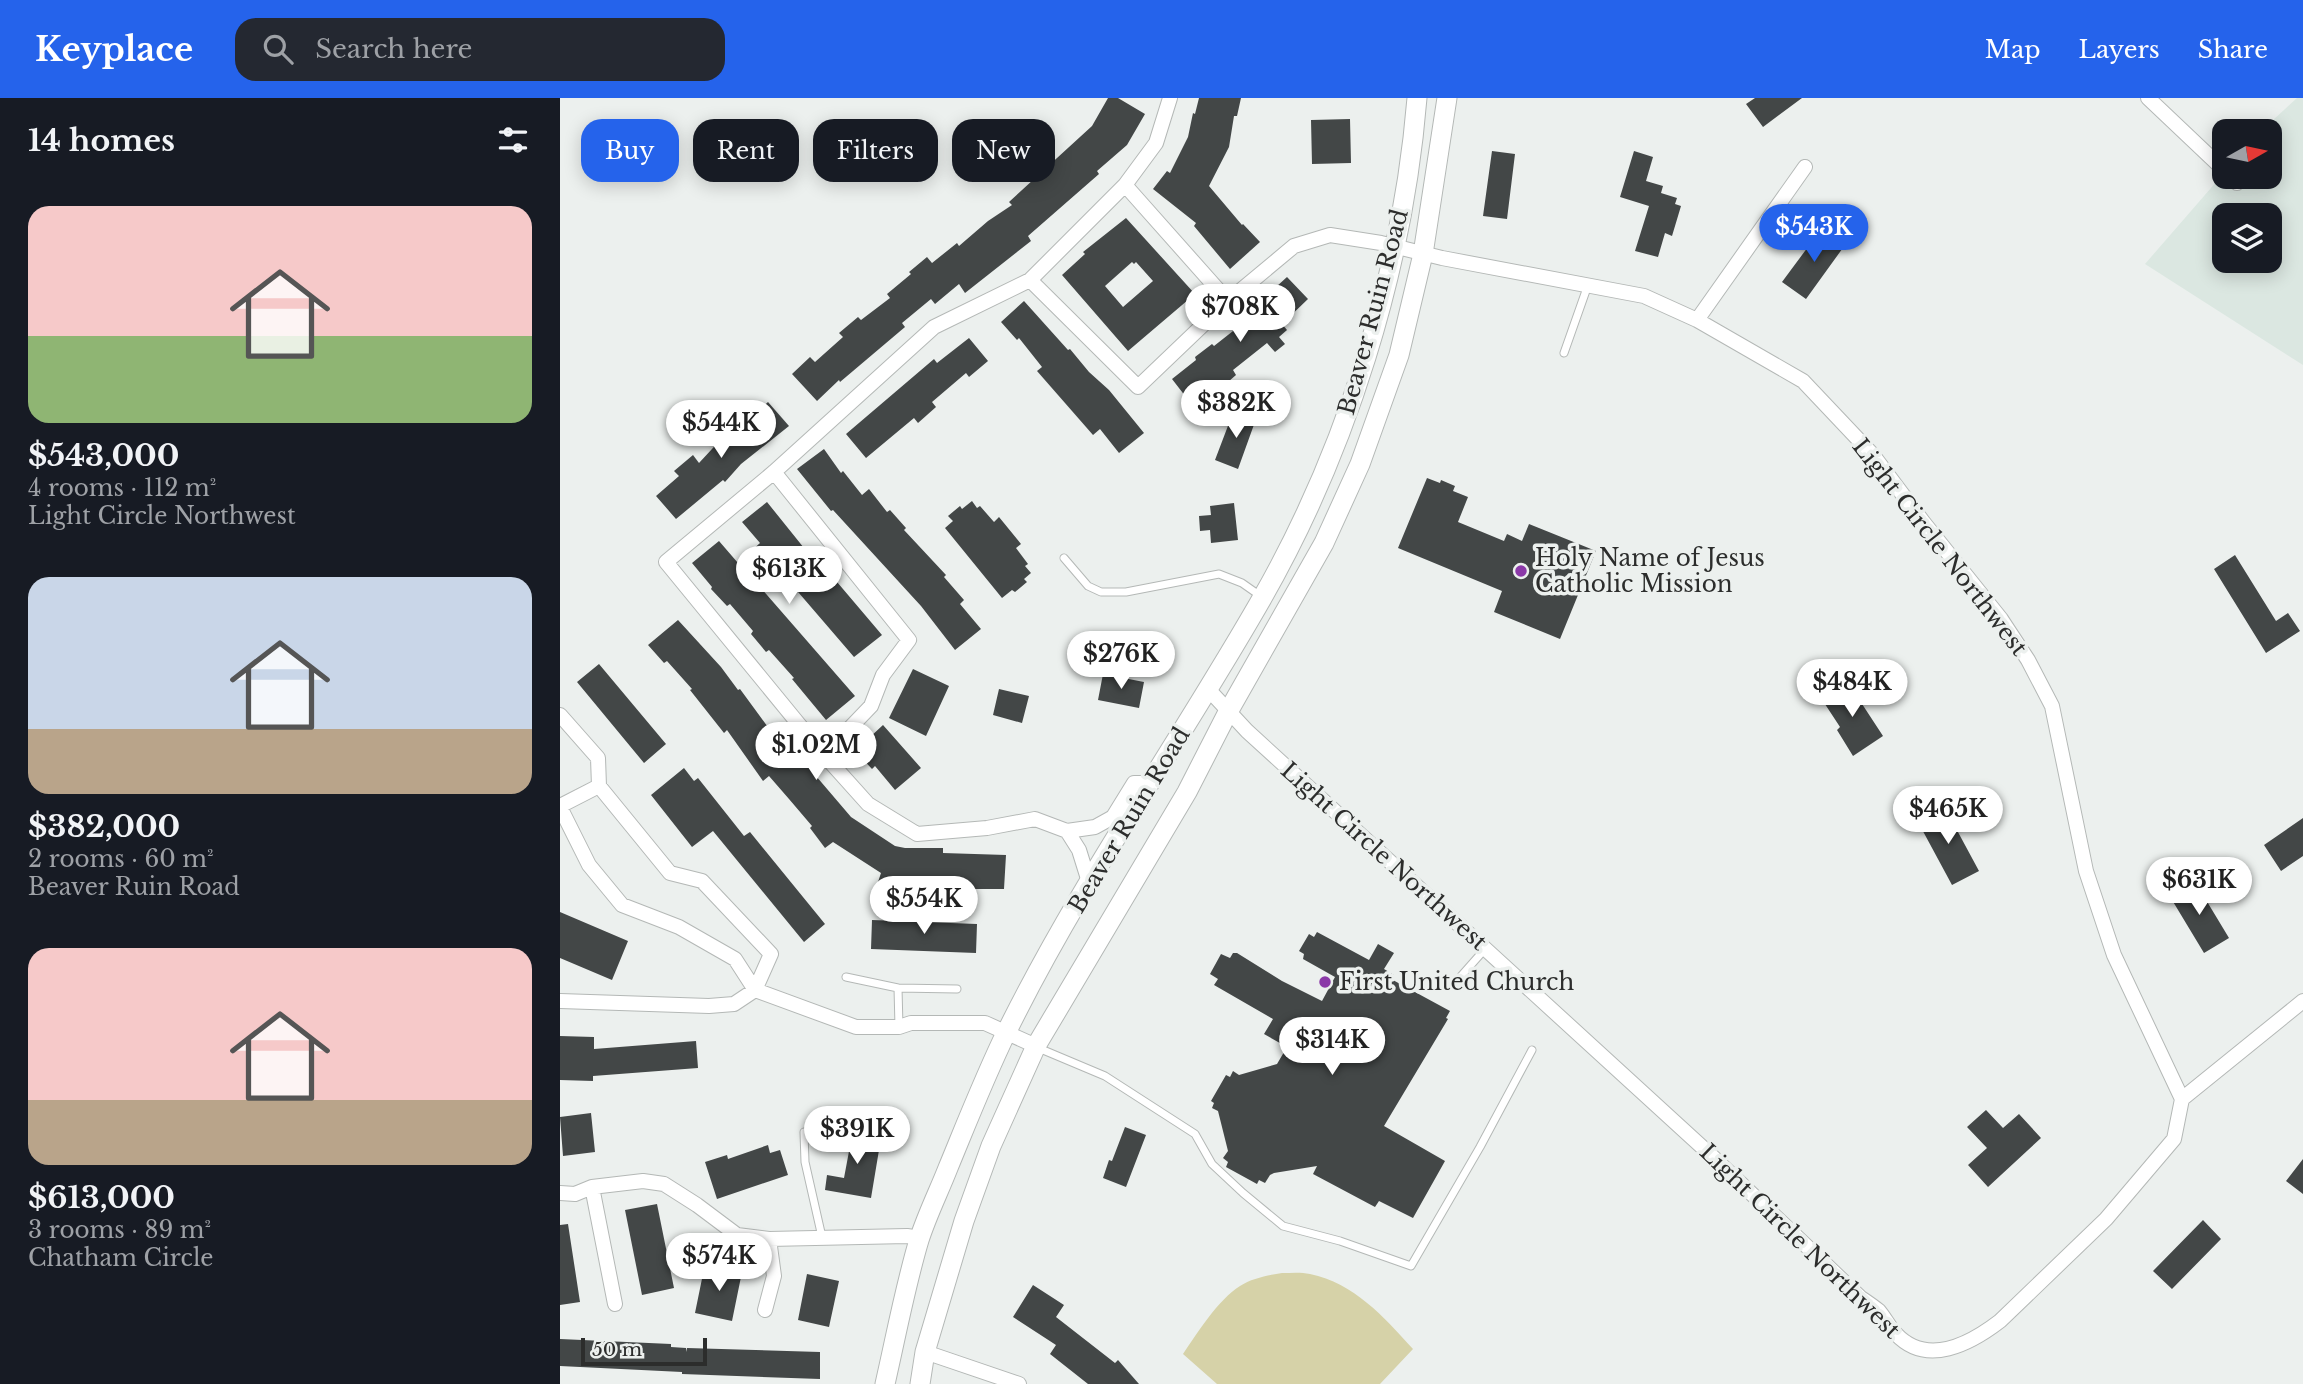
<!DOCTYPE html>
<meta charset="utf-8">
<style>
:root{--surface:#171b24;--page:#242831;--text:#f1f3f6;--muted:#9ea1a6;--accent:#2563eb}
body{margin:0;font-family:"Libre Baskerville",serif;background:var(--page);color:var(--text);height:100vh;display:flex;flex-direction:column;font-size:26px;white-space:nowrap}
*{box-sizing:border-box;margin:0}
p{font-size:23px;color:var(--muted)}
.icon{flex:none;width:38px;height:38px;fill:none;stroke:currentColor;stroke-width:2;stroke-linecap:round;stroke-linejoin:round}
.map{position:relative;flex:1;overflow:hidden}
.details{display:flex;flex-direction:column;background:var(--surface);width:560px}
.details>*{flex:none}
.hud{position:absolute;left:21px;top:21px;width:665px;height:63px;display:flex;gap:14px}
.needle{width:46px;rotate:81deg}
.buttons{position:absolute;left:1652px;top:21px;display:grid;gap:14px}
.buttons a{display:grid;place-items:center;width:70px;height:70px;border-radius:14px;background:var(--surface);box-shadow:0 4px 18px #0003;font-size:35px}
.scale{position:absolute;left:21px;bottom:18px;width:126px;box-sizing:border-box;padding-left:7px;border:4px solid #2c2d2c;border-top:0;font-size:19px;line-height:24px;white-space:nowrap;color:#2c2d2c;-webkit-text-stroke:5px #ecf0ee;paint-order:stroke}
.price{position:absolute;translate:-50% -60px;padding:0 16px;border-radius:24px;background:#fff;color:#222;font-size:23px;line-height:46px;filter:drop-shadow(0 2px 4px #0008)}
.price::after{content:'';position:absolute;left:50%;top:42px;width:21px;height:16px;margin-left:-10px;background:inherit;clip-path:polygon(0 0,100% 0,50% 100%)}
.price.active{background:var(--accent);color:#fff}
ul{padding:0;list-style:none}
li{display:grid;align-content:center;gap:14px;height:371px;padding:0 28px}
li span{display:grid;place-items:center;height:217px;border-radius:21px;color:#555}
li>.icon{margin-inline-start:auto}
span .icon{width:126px;height:126px;fill:#fffc;stroke-width:1}
li b{font-size:30px}
h2{display:flex;justify-content:space-between;align-items:center;height:84px;padding:0 28px;font-size:30px}
.tag{padding:0 24px;border-radius:21px;background:var(--surface);box-shadow:0 4px 18px #0003;font-size:24px;line-height:63px}
.tag.active{background:var(--accent);color:#fff}
header{display:flex;align-items:center;gap:42px;box-sizing:border-box;height:98px;padding:0 35px;background:var(--accent);color:#fff}
header strong{font-size:33px}
nav{display:flex;gap:38px;margin-inline-start:auto;font-size:24px}
.search{width:490px;height:63px;background:var(--page);display:flex;align-items:center;gap:18px;box-sizing:border-box;padding:0 24px;border-radius:21px;color:var(--muted);font-size:26px}
main{display:flex;flex:1;min-height:0}
.map>svg:first-child{display:block}
</style>
<header>
<strong>Keyplace</strong>
<div class="search"><svg class="icon" aria-label="search" viewBox="0 0 24 24"><circle cx="10" cy="10" r="6"/><path d="M15 15l6 6"/></svg>Search here</div>
<nav><a>Map</a><a>Layers</a><a>Share</a></nav>
</header>
<main>
<section class="details">
<h2>14 homes<svg class="icon" aria-label="filters" viewBox="0 0 24 24"><path d="M4 7h16M4 17h16"/><circle cx="9" cy="7" r="2"/><circle cx="15" cy="17" r="2"/></svg></h2>
<ul>
<li><span style="background:linear-gradient(#f6c9c9 60%,#8fb573 0)"><svg class="icon" aria-label="home" viewBox="0 0 24 24"><path d="M3 11l9-7 9 7M6 9v11h12V9"/></svg></span><div><b>$543,000</b><p>4 rooms · 112 m²</p><p>Light Circle Northwest</p></div></li>
<li><span style="background:linear-gradient(#c9d6e8 70%,#b9a48a 0)"><svg class="icon" aria-label="home" viewBox="0 0 24 24"><path d="M3 11l9-7 9 7M6 9v11h12V9"/></svg></span><div><b>$382,000</b><p>2 rooms · 60 m²</p><p>Beaver Ruin Road</p></div></li>
<li><span style="background:linear-gradient(#f6c9c9 70%,#b9a48a 0)"><svg class="icon" aria-label="home" viewBox="0 0 24 24"><path d="M3 11l9-7 9 7M6 9v11h12V9"/></svg></span><div><b>$613,000</b><p>3 rooms · 89 m²</p><p>Chatham Circle</p></div></li>
</ul>
</section>
<div class="map">
<svg width="1743" height="1286" viewBox="0 0 1743 1286">
<rect width="100%" height="100%" fill="#ecf0ee"/>
<path fill="#dbe7e1" fill-rule="evenodd" d="M1737 0H1743V267L1585 166 1664 75V79H1710V33H1701ZM1664 117H1710V163H1664Z"/>
<path fill="#d6d2a8" d="M722 1175C731 1175 741 1174 750 1176 794 1185 824 1219 853 1251L820 1286H657L623 1256C638 1234 658 1202 680 1188 692 1180 709 1177 722 1175Z"/>
<path fill="#434747" fill-rule="evenodd" d="M548 0H558L585 16 567 47 537 73 539 76 468 138 471 143 405 195 399 186 375 206 371 201 342 225 345 229 280 284 279 282 257 303 232 276 250 259 255 264 283 239 279 235 298 219 301 222 330 200 327 196 351 176 349 174 367 159 372 165 397 145 399 148 428 123 452 107 449 104 532 28Z
M639 0H681L677 18H674L669 49 649 88 682 127 683 126 700 144 670 171 634 128 636 125 593 91 607 73 610 75 628 39 633 15 635 16Z
M1195 0H1242L1203 29 1186 6Z
M790 21 791 65 752 66 751 22Z
M932 53 955 56 947 121 923 118Z
M1074 53 1093 59 1086 83 1103 88 1101 95 1117 100 1115 106 1121 108 1112 138 1105 135 1098 159 1075 153 1089 108 1060 99Z
M566 120 635 196 568 253 502 177 525 156 523 154ZM572 164 574 166 576 164 593 183 563 209 545 188Z
M1262 130 1285 147 1246 201 1222 184Z
M727 179 748 201 722 226 727 232 719 239 725 246 715 254 707 245 673 272 676 277 636 312 612 281 636 262 635 259 652 246 654 248 687 222 684 218Z
M464 203 508 252 510 251 529 274 549 292 584 335 559 355 540 331 533 337 477 273 482 269 459 240 457 242 441 224Z
M409 240 428 263 409 279 406 275 372 304 376 309 358 325 354 320 306 360 286 336 374 261 377 265Z
M208 304 229 328 181 366 165 384 163 382 116 421 96 398 119 378 114 373 133 357 139 365 164 338 162 336 182 319 186 324Z
M674 312 696 321 678 371 655 362Z
M264 351 281 375 283 373 302 397 309 391 327 414 330 412 346 430 344 432 386 477 384 479 404 502 400 506 421 531 395 552 361 508 273 412 271 413 237 371Z
M867 380 880 385 881 382 895 388 893 393 908 399 898 424 944 443 947 436 962 443 969 426 1036 453 1000 541 934 514 942 493 838 450Z
M412 403 417 410 420 408 434 424 439 419 461 446 456 450 468 466 465 468 471 475 464 481 467 484 455 494 452 492 442 500 385 430 393 423 388 418 400 408 402 411Z
M207 404 244 450 264 473 266 471 322 537 294 559 214 466 194 482 295 598 266 622 232 581 234 580 209 552 206 554 191 536 193 533 170 506 167 508 151 491 152 489 132 465 159 443 178 465 200 445 182 424Z
M674 405 678 442 651 445 650 432 640 433 639 418 651 417 650 408Z
M1675 457 1716 523 1728 515 1740 533 1706 555 1654 471Z
M118 522 161 569 178 592 180 591 216 640 218 639 237 662 242 657 258 676 256 678 291 719 335 748 345 750H383V755L446 757 444 791H390L389 789H342V791L318 784 321 775 273 744 265 750 250 730 252 728 229 701 209 678 203 683 167 632 164 635 130 592 132 591 107 563 104 565 88 547Z
M39 566 106 646 84 665 17 584Z
M353 571 389 588 366 638 329 620Z
M543 576 584 584 579 610 538 602Z
M1287 583 1323 638 1293 658 1277 632 1280 629 1261 600Z
M439 591 469 598 462 625 433 617Z
M323 627 361 670 335 692 315 668 312 671 295 653Z
M124 670 134 683 138 680 184 738 190 734 265 826 244 844 153 733 132 749 91 697Z
M1385 710 1419 773 1392 787 1358 724Z
M1743 720V758L1721 773 1704 747Z
M1634 782 1669 840 1644 855 1609 797Z
M0 814 68 843 52 882 0 860Z
M312 822 417 826 416 855 311 851Z
M757 834 809 862 818 846 834 855 824 871 834 877 831 881 890 913 886 920 888 921 824 1028 885 1063 853 1120 819 1103 815 1109 753 1076 757 1068 714 1075 710 1077 705 1085 699 1082 697 1086 666 1069 668 1064 663 1060 668 1053 658 1013 652 1010 654 1005 651 1003 666 977 670 979 673 973 679 977 717 966 727 949 704 936 713 921 654 887 658 881 650 876 661 856 670 860 673 855H677L722 883 762 903 775 879 743 861 744 856 739 853 749 836 754 839Z
M0 938 34 939V951L136 943 138 970 33 978V983L0 982Z
M1426 1012 1443 1030 1459 1016 1481 1040 1428 1089 1408 1067 1427 1050 1407 1029Z
M31 1015 35 1054 3 1058 0 1019Z
M565 1029 586 1037 566 1089 543 1080 549 1062 552 1063Z
M279 1033 321 1040 311 1100 265 1092 267 1077 284 1080 290 1048 276 1046Z
M208 1047 210 1055 220 1052 228 1077 157 1101 145 1064 167 1057 168 1061Z
M1743 1061V1096L1726 1083Z
M97 1106 114 1190 82 1197 65 1112Z
M1643 1122 1661 1141 1612 1191 1593 1173Z
M8 1126 20 1204 0 1207V1127Z
M145 1166 182 1174 172 1223 135 1215Z
M247 1176 279 1183 269 1229 238 1222Z
M473 1187 504 1207 496 1219 555 1265 558 1262 579 1286H528L490 1256 496 1247 453 1219Z
M0 1241 111 1246V1249L126 1250V1254L127 1250 260 1254V1281L122 1276V1274L0 1268Z"/>
<g fill="none" stroke-linecap="round" stroke-linejoin="round">
<g stroke="#b4b8b6" stroke-width="9">
<path id="service" d="M1004 255 1028 187
M504 460 528 488 541 494H566L659 476 682 485 702 499
M286 879 338 890
M894 886 925 851
M339 929 338 890 397 891
M476 949 545 978 635 1036 652 1066 683 1095 723 1128 780 1143 851 1168 920 1049 972 952
M244 1034 245 1064 262 1139"/>
</g>
<g stroke="#b4b8b6" stroke-width="16">
<path id="minor" d="M1588 0 1664 72
M1671 79 1677 85
M565 87 668 203
M470 182 565 87 596 45 610 0
M1137 222 1245 69
M214 374 349 542 323 577 311 608 264 657
M0 617 38 660 39 688 110 775 142 783 211 856 195 892 174 906 149 908 0 903
M0 708 39 688
M0 709 29 767 62 807 119 829 175 861 195 892 296 929H339L351 925H425L476 948
M507 733 535 729 553 719 574 685H591
M529 784 519 752 507 733 475 721 427 730 357 736 308 706 264 657 106 464 214 374 374 229 470 182 578 289 668 203 734 148 770 137 821 145 882 160 1084 198 1137 222 1243 283 1313 357 1364 425 1441 521 1468 562 1492 608 1526 773 1554 857 1622 1001 1614 1041 1546 1121 1440 1223C1410 1246 1367 1269 1336 1236 1329 1229 1325 1220 1319 1213 1313 1208 1307 1204 1301 1200L1153 1059 687 633 648 591
M1622 1001 1743 903
M32 1089 55 1206
M0 1095 15 1096 32 1089 83 1083 104 1086 137 1107 177 1137 209 1141 347 1138 360 1140
M205 1212 214 1178 209 1141
M365 1254 459 1286"/>
</g>
<g stroke="#b4b8b6" stroke-width="21">
<path id="secondary" d="M325 1286C336 1238 345 1189 359 1142 367 1117 379 1093 388 1070 407 1024 425 978 447 933 521 783 618 647 701 502 787 352 843 172 857 0
M360 1286 365 1254 404 1123 431 1048 476 948 627 694 668 614 764 445 800 366 839 257 863 156 887 0"/>
</g>
<use href="#service" stroke="#fff" stroke-width="7"/>
<use href="#minor" stroke="#fff" stroke-width="14"/>
<use href="#secondary" stroke="#fff" stroke-width="19"/>
</g>
<g fill="#8b39a8" stroke="#ecf0ee" stroke-width="2.5">
<circle cx="961" cy="473" r="7"/>
<circle cx="765" cy="884" r="7"/>
</g>
<g text-anchor="middle" stroke-width="7" stroke-linejoin="round" paint-order="stroke">
<g font-size="23" fill="#2c2d2c" stroke="#ecf0ee">
<text transform="translate(813 214) rotate(-75)" y="8">Beaver Ruin Road</text>
<text transform="translate(1380 449) rotate(52)" y="8">Light Circle Northwest</text>
<text transform="translate(569 722) rotate(-59)" y="8">Beaver Ruin Road</text>
<text transform="translate(824 758) rotate(42)" y="8">Light Circle Northwest</text>
<text transform="translate(1240 1143) rotate(44)" y="8">Light Circle Northwest</text>
</g>
<g font-size="23" fill="#2c2d2c" stroke="#ecf0ee" text-anchor="start">
<text x="975" y="468">Holy Name of Jesus<tspan x="975" dy="26">Catholic Mission</tspan></text>
<text x="779" y="892">First United Church</text>
</g>
</g>
</svg>
<div class="buttons">
<a><svg class="needle" viewBox="-14 -14 28 28"><path d="M0-13l5 13h-10z" fill="#e53935"/><path d="M0 13l5-13h-10z" fill="#9ea1a6"/></svg></a>
<a><svg class="icon" aria-label="layers" viewBox="0 0 24 24"><path d="M12 4l9 5-9 5-9-5zM3 14l9 5 9-5"/></svg></a>
</div>
<div class="scale">50 m</div>
<b class="price active" style="left:1254px;top:166px">$543K</b>
<b class="price" style="left:680px;top:246px">$708K</b>
<b class="price" style="left:676px;top:342px">$382K</b>
<b class="price" style="left:161px;top:362px">$544K</b>
<b class="price" style="left:229px;top:508px">$613K</b>
<b class="price" style="left:561px;top:593px">$276K</b>
<b class="price" style="left:1292px;top:621px">$484K</b>
<b class="price" style="left:256px;top:684px">$1.02M</b>
<b class="price" style="left:1388px;top:748px">$465K</b>
<b class="price" style="left:1639px;top:819px">$631K</b>
<b class="price" style="left:364px;top:838px">$554K</b>
<b class="price" style="left:772px;top:979px">$314K</b>
<b class="price" style="left:297px;top:1068px">$391K</b>
<b class="price" style="left:159px;top:1195px">$574K</b>
<div class="hud">
<a class="tag active">Buy</a>
<a class="tag">Rent</a>
<a class="tag">Filters</a>
<a class="tag">New</a>
</div>
</div>
</main>
